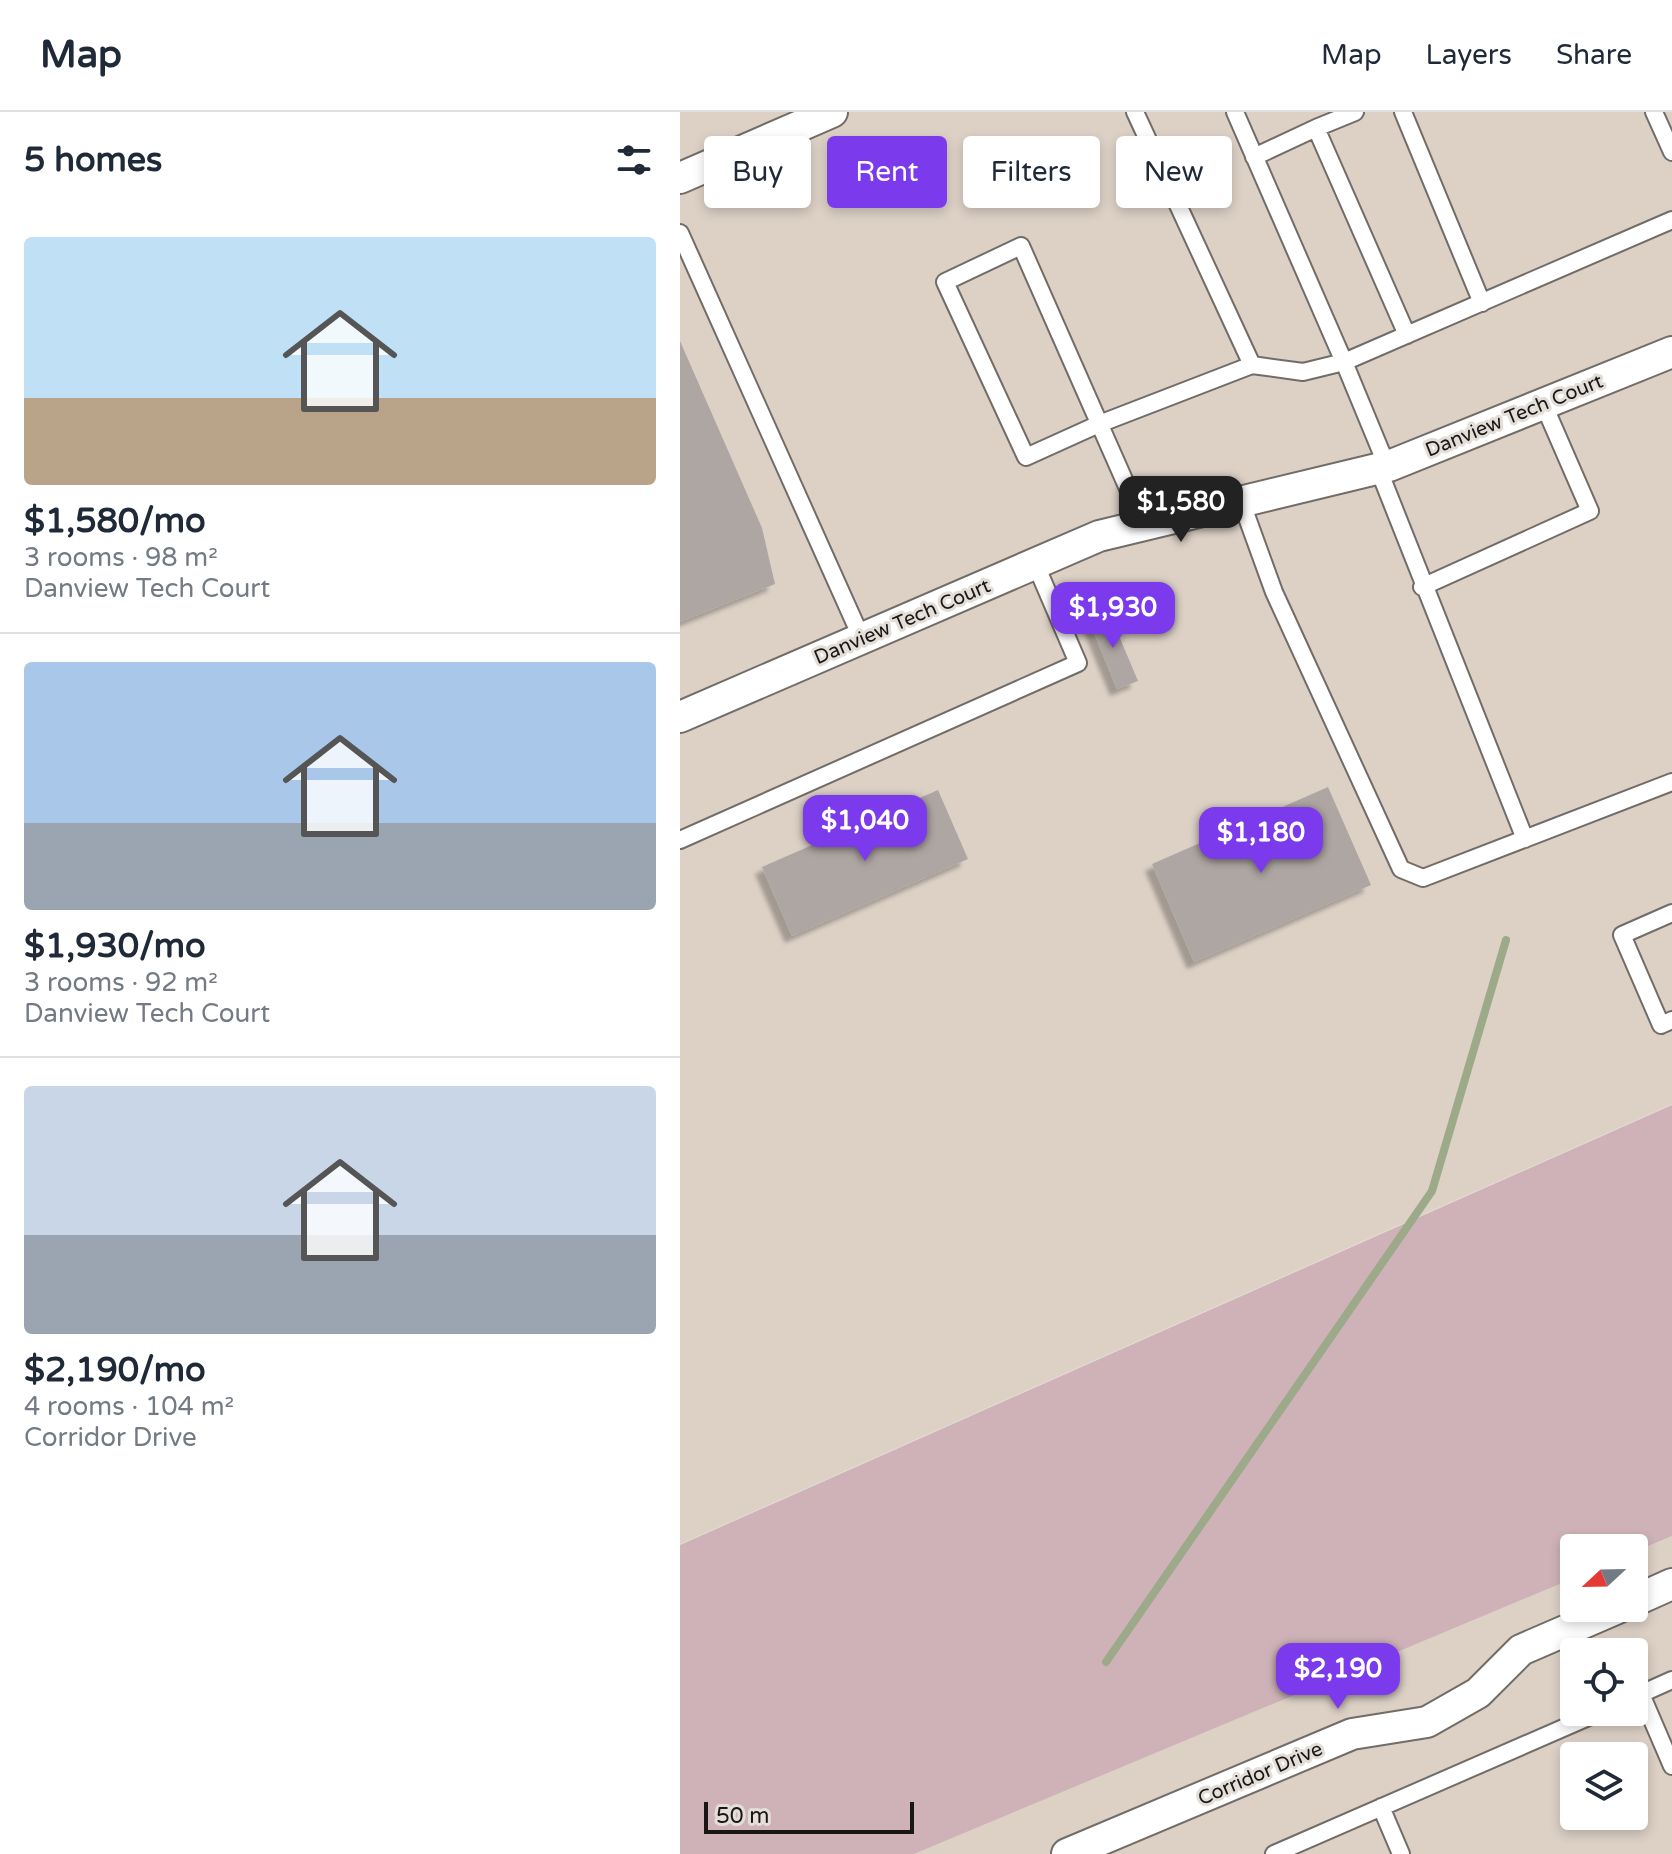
<!DOCTYPE html>
<meta charset="utf-8">
<style>
:root{--surface:#fff;--page:#f2f2f3;--text:#1f2937;--muted:#747a83;--line:#e0e1e3;--accent:#7c3aed}
body{margin:0;font-family:"Varela Round",sans-serif;background:var(--page);color:var(--text);height:100vh;display:flex;flex-direction:column;font-size:30px;white-space:nowrap}
*{box-sizing:border-box;margin:0}
p{font-size:26px;color:var(--muted)}
.icon{flex:none;width:44px;height:44px;fill:none;stroke:currentColor;stroke-width:2;stroke-linecap:round;stroke-linejoin:round}
.map{position:relative;flex:1;overflow:hidden}
.panel{display:flex;flex-direction:column;background:var(--surface);width:680px}
.panel>*{flex:none}
.banner{position:absolute;left:24px;top:24px;width:760px;height:72px;display:flex;gap:16px}
.needle{width:52px;rotate:248deg}
.tools{position:absolute;left:880px;top:1422px;display:grid;gap:16px}
.tools a{display:grid;place-items:center;width:88px;height:88px;border-radius:8px;background:var(--surface);box-shadow:0 4px 12px #0003;font-size:40px}
.scale{position:absolute;left:24px;bottom:20px;width:210px;box-sizing:border-box;padding-left:8px;border:4px solid #191715;border-top:0;font-size:22px;line-height:28px;white-space:nowrap;color:#191715;-webkit-text-stroke:6px #e4ded8;paint-order:stroke}
.price{position:absolute;translate:-50% -68px;padding:0 18px;border-radius:16px;background:var(--accent);color:#fff;font-size:26px;line-height:52px;filter:drop-shadow(0 2px 4px #0008)}
.price::after{content:'';position:absolute;left:50%;top:48px;width:24px;height:18px;margin-left:-12px;background:inherit;clip-path:polygon(0 0,100% 0,50% 100%)}
.price.current{background:#222;color:#fff}
ul{padding:0;list-style:none}
li{display:grid;align-content:center;gap:16px;height:424px;padding:0 24px}
li+li{border-top:2px solid var(--line)}
li span{display:grid;place-items:center;height:248px;border-radius:8px;color:#555}
li>.icon{margin-inline-start:auto}
span .icon{width:144px;height:144px;fill:#fffc;stroke-width:1}
li b{font-size:34px}
h2{display:flex;justify-content:space-between;align-items:center;height:96px;padding:0 24px;font-size:34px}
.tag{padding:0 28px;border-radius:8px;background:var(--surface);box-shadow:0 4px 12px #0003;font-size:28px;line-height:72px}
.tag.current{background:var(--accent);color:#fff}
header{display:flex;align-items:center;gap:48px;box-sizing:border-box;height:112px;padding:0 40px;background:var(--surface);border-bottom:2px solid var(--line)}
header strong{font-size:38px}
nav{display:flex;gap:44px;margin-inline-start:auto;font-size:28px}
main{display:flex;flex:1;min-height:0}
.map>svg:first-child{display:block}
</style>
<header>
<strong>Map</strong>
<nav><a>Map</a><a>Layers</a><a>Share</a></nav>
</header>
<main>
<section class="panel">
<h2>5 homes<svg class="icon" aria-label="filters" viewBox="0 0 24 24"><path d="M4 7h16M4 17h16"/><circle cx="9" cy="7" r="2"/><circle cx="15" cy="17" r="2"/></svg></h2>
<ul>
<li><span style="background:linear-gradient(#bfe0f5 65%,#b9a48a 0)"><svg class="icon" aria-label="home" viewBox="0 0 24 24"><path d="M3 11l9-7 9 7M6 9v11h12V9"/></svg></span><div><b>$1,580/mo</b><p>3 rooms · 98 m²</p><p>Danview Tech Court</p></div></li>
<li><span style="background:linear-gradient(#a9c7e8 65%,#9aa5b1 0)"><svg class="icon" aria-label="home" viewBox="0 0 24 24"><path d="M3 11l9-7 9 7M6 9v11h12V9"/></svg></span><div><b>$1,930/mo</b><p>3 rooms · 92 m²</p><p>Danview Tech Court</p></div></li>
<li><span style="background:linear-gradient(#c9d6e8 60%,#9aa5b1 0)"><svg class="icon" aria-label="home" viewBox="0 0 24 24"><path d="M3 11l9-7 9 7M6 9v11h12V9"/></svg></span><div><b>$2,190/mo</b><p>4 rooms · 104 m²</p><p>Corridor Drive</p></div></li>
</ul>
</section>
<div class="map">
<svg width="992" height="1742" viewBox="0 0 992 1742">
<defs>
<filter id="shadow"><feDropShadow dx="-7" dy="7" stdDeviation="2" flood-color="#0004"/></filter>
</defs>
<rect width="100%" height="100%" fill="#e4ded8"/>
<path fill="#ddd1c6" fill-rule="evenodd" d="M0 0H992V992L0 1432Z
M992 1424V1742H234L894 1466V1496H954V1440ZM894 1540H954V1600H894ZM894 1644H954V1704H894Z"/>
<path fill="#ceb2b7" d="M992 993V1424L954 1440V1436H894V1466L234 1742H0V1433Z"/>
<g fill="none" stroke-linecap="round" stroke-linejoin="round">
<path stroke="#9daa8a" stroke-width="8" d="M426 1550 752 1079 826 828"/>
</g>
<path fill="#aea6a3" filter="url(#shadow)" d="M0 229 82 416 95 472 0 510Z
M428 498 458 569 437 577 408 506Z
M648 675 691 773 514 850 472 752Z
M258 678 288 747 112 824 82 755Z"/>
<g fill="none" stroke-linecap="round" stroke-linejoin="round">
<g stroke="#716c67" stroke-width="20">
<path id="lane" d="M455 0 572 253 419 312 346 345 265 170 341 134 464 413
M555 0 664 250 623 260 572 253
M723 0 802 191
M974 0 992 40
M636 16 675 0
M574 45 636 16 727 223
M0 121 182 527
M707 354 664 250 992 108
M698 356 845 727
M561 389 594 480 721 757 743 766 992 670
M742 475 910 399 863 291
M0 728 398 551 355 451
M992 801 942 823 981 913 992 908
M961 1582 992 1654
M954 1585 992 1568
M701 1695 721 1742
M594 1742 920 1600"/>
</g>
<g stroke="#716c67" stroke-width="34">
<path id="street" d="M0 66 152 0
M0 605 419 424 709 354 992 240
M954 1489 992 1472
M387 1742 672 1622 747 1610 798 1581 841 1538 938 1496"/>
</g>
<use href="#lane" stroke="#fff" stroke-width="16"/>
<use href="#street" stroke="#fff" stroke-width="30"/>
</g>
<g text-anchor="middle" stroke-width="6" stroke-linejoin="round" paint-order="stroke">
<g font-size="20" fill="#191715" stroke="#e4ded8">
<text transform="translate(834 303) rotate(-22)" y="7">Danview Tech Court</text>
<text transform="translate(222 509) rotate(-23)" y="7">Danview Tech Court</text>
<text transform="translate(580 1661) rotate(-23)" y="7">Corridor Drive</text>
</g>
</g>
</svg>
<div class="tools">
<a><svg class="needle" viewBox="-14 -14 28 28"><path d="M0-13l5 13h-10z" fill="#e53935"/><path d="M0 13l5-13h-10z" fill="#747a83"/></svg></a>
<a><svg class="icon" aria-label="locate" viewBox="0 0 24 24"><circle cx="12" cy="12" r="6"/><path d="M12 2v4M12 18v4M2 12h4M18 12h4"/></svg></a>
<a><svg class="icon" aria-label="layers" viewBox="0 0 24 24"><path d="M12 4l9 5-9 5-9-5zM3 14l9 5 9-5"/></svg></a>
</div>
<div class="scale">50 m</div>
<b class="price current" style="left:501px;top:432px">$1,580</b>
<b class="price" style="left:433px;top:538px">$1,930</b>
<b class="price" style="left:185px;top:751px">$1,040</b>
<b class="price" style="left:581px;top:763px">$1,180</b>
<b class="price" style="left:658px;top:1599px">$2,190</b>
<div class="banner">
<a class="tag">Buy</a>
<a class="tag current">Rent</a>
<a class="tag">Filters</a>
<a class="tag">New</a>
</div>
</div>
</main>
